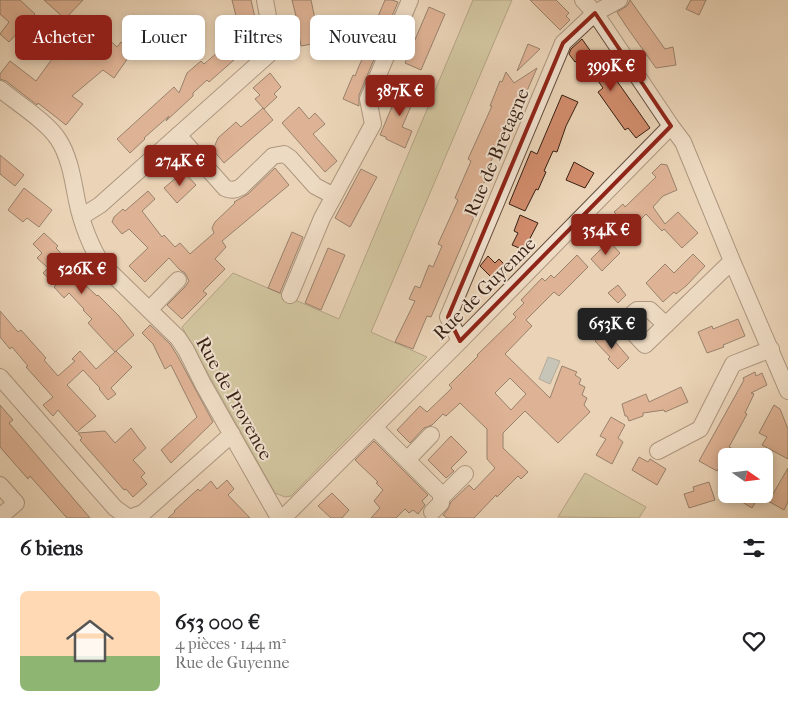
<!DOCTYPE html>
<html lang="fr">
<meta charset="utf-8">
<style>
:root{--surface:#fff;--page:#f6f6f6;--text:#202124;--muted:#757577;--line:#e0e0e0;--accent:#8f2418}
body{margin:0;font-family:"IM FELL French Canon",serif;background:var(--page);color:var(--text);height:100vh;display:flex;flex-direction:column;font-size:19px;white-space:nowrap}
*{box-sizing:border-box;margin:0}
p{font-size:16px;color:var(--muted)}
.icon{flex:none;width:28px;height:28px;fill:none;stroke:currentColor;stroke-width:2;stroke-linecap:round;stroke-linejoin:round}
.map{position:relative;height:518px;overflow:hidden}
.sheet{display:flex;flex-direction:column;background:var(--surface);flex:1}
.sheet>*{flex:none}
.hud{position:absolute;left:15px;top:15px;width:500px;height:45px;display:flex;gap:10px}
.needle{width:32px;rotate:104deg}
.tools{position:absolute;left:718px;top:448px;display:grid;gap:10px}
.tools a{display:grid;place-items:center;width:55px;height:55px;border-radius:8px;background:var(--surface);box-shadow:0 2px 8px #0003;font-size:25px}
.price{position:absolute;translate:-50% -42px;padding:0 11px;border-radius:5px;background:var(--accent);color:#fff;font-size:16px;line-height:32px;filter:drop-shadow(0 1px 2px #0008)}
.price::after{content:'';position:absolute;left:50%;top:30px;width:15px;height:11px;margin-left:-8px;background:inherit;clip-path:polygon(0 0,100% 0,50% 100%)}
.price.current{background:#222;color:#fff}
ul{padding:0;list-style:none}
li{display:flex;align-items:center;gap:15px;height:125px;padding:0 20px}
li+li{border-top:1px solid var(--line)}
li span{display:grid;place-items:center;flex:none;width:140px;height:100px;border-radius:8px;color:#555}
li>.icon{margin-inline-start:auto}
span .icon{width:60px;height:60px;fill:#fffc;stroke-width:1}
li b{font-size:21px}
h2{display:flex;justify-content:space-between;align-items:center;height:60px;padding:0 20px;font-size:21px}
.chip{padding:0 18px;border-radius:8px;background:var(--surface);box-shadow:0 2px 8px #0003;font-size:18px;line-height:45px}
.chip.current{background:var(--accent);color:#fff}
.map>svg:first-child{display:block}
</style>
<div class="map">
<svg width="788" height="518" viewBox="0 0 788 518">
<rect width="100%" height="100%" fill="#ead3b6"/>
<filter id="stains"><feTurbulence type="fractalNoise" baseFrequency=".004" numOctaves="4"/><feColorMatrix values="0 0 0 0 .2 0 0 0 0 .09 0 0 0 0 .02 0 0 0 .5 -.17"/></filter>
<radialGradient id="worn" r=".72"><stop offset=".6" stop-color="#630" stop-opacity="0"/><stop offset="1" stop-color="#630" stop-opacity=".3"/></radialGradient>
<path fill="#babb8b" stroke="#786d4f" d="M473 0H512L371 332 427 357 291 496 285 497 275 493 182 327 233 273 339 319Z
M585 473 646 507 639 518 558 517Z"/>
<path fill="#9eb4ba" stroke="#757877" d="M548 357 560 361 550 384 539 379Z"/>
<path fill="#d08b6b" stroke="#371f13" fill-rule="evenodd" d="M0 0H20L35 14 9 42 0 34 9 22 0 14Z
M44 0H83L65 19Z
M232 0H251L256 22 234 42 243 52 209 82 207 80 193 93V96L166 121 169 116 144 138 145 139 130 153 117 139 174 87 179 93 187 73 201 61 204 64 224 47 216 39 224 31 221 28 236 16Z
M292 0H311L319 38 311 40 312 44 301 46 298 28H295L293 17 296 16Z
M385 0H392L398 2 359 95V106L343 99 353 75 355 76 359 66 365 53 363 52Z
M530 0H556L569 13 566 16 570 20 560 30Z
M630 0 665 49 673 47 676 65 656 68 626 26 617 12 627 6Z
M691 0H706L699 15 686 9Z
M429 7 445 14 421 70 405 63Z
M71 21 80 28 75 33 92 46 103 34 117 47 121 42 132 49 126 57 128 58 114 78 103 70 72 96 83 104 66 125 38 103 37 105 6 81 0 79V74L10 61 36 81 63 44 57 39Z
M582 39 608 76 612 74 650 128 636 138 628 128 625 130 598 92 603 88 591 71 587 73 579 59 575 62 569 54 571 49Z
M528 44 540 49 517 71Z
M537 68 523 100 520 98 515 109 514 108 503 134H505L498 150 497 149 486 171 489 172 482 187 480 186 468 214 474 217 431 317 427 316 413 349 395 342 415 301 409 299 415 286 420 288 429 265 433 267 442 246 438 244 458 200 455 198 471 161 468 159 492 106H490L500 81 502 82 506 72 514 83Z
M270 73 281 87 274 94 277 97 264 109 255 99 260 95 253 88Z
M402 83 418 90 402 127 412 131 405 148 386 139V137L380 135Z
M562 95 578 102 566 126 557 152 553 151 544 171 546 172 538 190 536 189 525 211 509 204 531 151 537 154Z
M299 107 309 119 315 113 325 124 313 134 337 161 325 172 282 123Z
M263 108 273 120 224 163 213 150 218 138 236 122 241 127Z
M0 155 24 175 15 186 0 174Z
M574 162 594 173 585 188 566 180Z
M661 164 667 165 677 190 663 196 653 207 665 224 678 212 698 233 682 248 664 229 662 231 646 214 636 224 632 218 625 224 614 212 623 204 625 207 656 177 652 173Z
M275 168 289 185 222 241 226 247 215 259 225 269 203 291 207 294 182 319 167 305 185 287 189 281 185 273 180 270 169 258 145 282 129 266 148 248 129 229 122 234 112 222 114 217 123 209 125 211 148 191 155 199 142 211 162 237 164 235 175 247 180 243 190 254 214 233 212 228 215 222 235 203 234 202 248 194Z
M361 169 377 177 350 227 335 218Z
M185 173 196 185 177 203 164 188 177 177 178 179Z
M24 188 52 210 39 227 27 218 23 222 8 210Z
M520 215 538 223 524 250 512 245 518 233 514 231Z
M292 232 303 237 280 293 268 288Z
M44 233 58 246 56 248 74 267 72 269 83 280 81 281 97 296 98 295 119 316 134 335 115 352 88 323 92 319 83 310 84 309 69 293 64 298 54 287 56 285 43 273 48 268 37 258 42 253 33 244Z
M609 241 620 253 602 271 591 259Z
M328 248 345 255 321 310 305 303Z
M693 254 705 266 686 286 676 294 674 292 663 302 646 283 665 264 674 273Z
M577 255 588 267 559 296 554 292 526 320 532 326 505 354 550 398 562 366 577 372 575 375 581 379 579 384 585 387 582 395 587 398 584 405 590 412 558 443 525 411 503 433V448L528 472 521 479 518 476 497 497 496 495 474 518H447L443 515 448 509 451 502 469 485 474 490 495 468 487 459V429L460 403 446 416 443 414 432 425 424 428 410 443 397 430 420 406 427 412 452 388 449 385 478 356 477 355 516 317 513 314 524 303 521 300 542 278 545 281 551 275 554 278ZM510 378 526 394 511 410 495 393Z
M488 256 495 263 499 259 509 269 496 282 480 266Z
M618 285 626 295 618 303 608 293Z
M0 311 18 332 21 330 46 358 44 360 58 376 75 361 72 359 80 351 96 369 116 351 132 367 111 388 116 394 108 400 99 389 100 388 83 370 67 385 96 416 77 432 58 410 53 416 43 405 53 397 26 367 28 366 12 347 10 349 0 337Z
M738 319 745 336 723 345 724 347 707 353 698 332 712 326 713 329Z
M150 325 170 344 177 355 213 422 171 463 161 450 197 417 171 365 165 369 153 344 142 333Z
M605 330 629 358 618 369 608 359 610 357 595 341Z
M755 372 756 376 762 373 767 385 751 393 754 394 745 413 747 414 729 447 733 449 729 456H726V460L724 459 717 471 699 461 744 380 743 378Z
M681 387 688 402 665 412 664 410 643 413V416L629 421 627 416H625L622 404 646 394 649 402Z
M0 405 13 420 9 423 90 518H67L30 476 28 479 0 447Z
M774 405 780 409 788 429V459L762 445 767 437 759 433Z
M611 417 625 425 618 438 623 442 612 464 596 455 606 439 600 436Z
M131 428 146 448 133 460 145 473 141 477 147 484 133 497 126 489 124 490 96 458 80 440 82 438 78 433 105 431 115 443Z
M451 436 467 452 451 468 454 471 446 478 428 460Z
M374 441 428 495 422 501 425 505 418 514 413 510 409 513 405 509 396 518H371L380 508 374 501 383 490 376 483 378 482 355 460Z
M639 457 648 462 650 459 666 469 657 485 632 470Z
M788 468V502L784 510 759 496 752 508 729 494H773Z
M227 480 234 489 228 495 250 518H168L175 512 174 511 198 489 200 491 211 481 217 489Z
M709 482 715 500 689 508 684 494 694 491 693 487Z
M332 493 349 510 342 518H331L318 506Z"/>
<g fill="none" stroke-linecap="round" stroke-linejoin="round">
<g stroke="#644c3c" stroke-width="18">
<path id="minor" d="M583 0 595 13 671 126
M0 89C17 103 47 122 58 139 70 157 73 181 77 201 81 221 91 249 103 265L178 338 186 350 203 384 279 518
M178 135 225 188C231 191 235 190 241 187L273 156 284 154 290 158 315 186 334 196
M81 217 100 205 268 55 272 49 273 43 265 0
M290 295 322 218 373 124 368 99 410 0
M149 310 178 280
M666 325 650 310H637L630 316 628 327 645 345 732 261
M460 341 448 317 563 43 595 13 619 0
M0 377 115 508 129 518 143 513 232 434
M374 427 443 496
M658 451 700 429 733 364 771 349
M407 460 431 435
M0 485 16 503 1 516
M432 512 441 503V498L465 474
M283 518 460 341 671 126 683 142 732 261 788 391"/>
</g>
<use href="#minor" stroke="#f1e2d0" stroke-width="16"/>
</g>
<path d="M0 0H788V518H0ZM595 13 671 126 460 341 448 317 563 43Z" fill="#ead3b6" fill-opacity=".55" fill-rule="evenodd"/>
<path fill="none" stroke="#8f2418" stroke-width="4" stroke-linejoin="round" d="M595 13 671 126 460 341 448 317 563 43Z"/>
<g text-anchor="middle" stroke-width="4" stroke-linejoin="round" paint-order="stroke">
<g font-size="19" fill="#371f13" stroke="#f1e2d0">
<text transform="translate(496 152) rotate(-67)" y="7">Rue de Bretagne</text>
<text transform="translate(484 288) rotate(-45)" y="7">Rue de Guyenne</text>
<text transform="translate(235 398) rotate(61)" y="7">Rue de Provence</text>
</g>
</g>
<rect width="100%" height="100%" filter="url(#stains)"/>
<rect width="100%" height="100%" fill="url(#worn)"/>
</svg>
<div class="tools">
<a><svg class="needle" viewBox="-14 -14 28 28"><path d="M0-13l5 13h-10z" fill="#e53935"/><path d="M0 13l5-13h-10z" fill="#757577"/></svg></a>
</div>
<b class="price" style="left:611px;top:92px">399K €</b>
<b class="price" style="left:400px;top:117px">387K €</b>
<b class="price" style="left:180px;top:187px">274K €</b>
<b class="price" style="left:606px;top:256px">354K €</b>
<b class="price" style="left:82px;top:295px">526K €</b>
<b class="price current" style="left:612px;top:350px">653K €</b>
<div class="hud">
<a class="chip current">Acheter</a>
<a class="chip">Louer</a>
<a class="chip">Filtres</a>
<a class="chip">Nouveau</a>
</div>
</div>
<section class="sheet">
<h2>6 biens<svg class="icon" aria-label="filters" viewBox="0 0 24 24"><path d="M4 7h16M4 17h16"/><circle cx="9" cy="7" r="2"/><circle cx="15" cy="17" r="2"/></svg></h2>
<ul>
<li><span style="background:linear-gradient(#ffd9b3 65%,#8fb573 0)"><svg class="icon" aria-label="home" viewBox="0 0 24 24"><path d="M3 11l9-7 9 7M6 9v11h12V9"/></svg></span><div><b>653 000 €</b><p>4 pièces · 144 m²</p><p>Rue de Guyenne</p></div><svg class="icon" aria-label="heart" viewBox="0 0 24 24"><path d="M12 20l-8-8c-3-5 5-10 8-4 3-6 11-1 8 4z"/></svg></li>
</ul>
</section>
